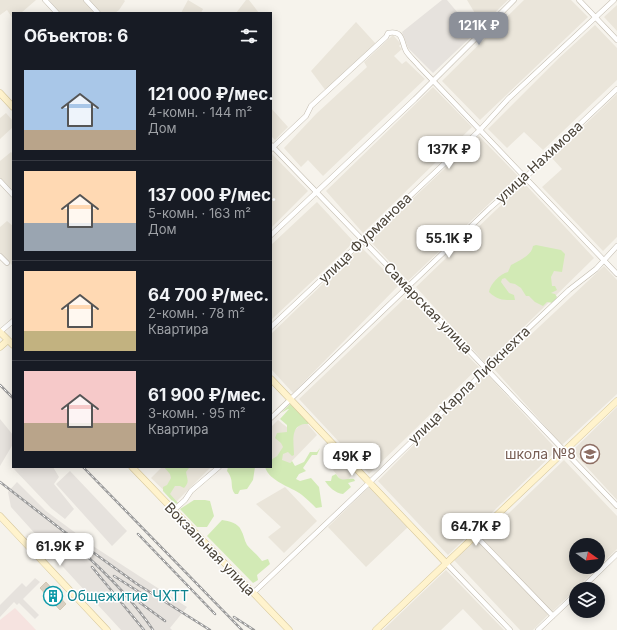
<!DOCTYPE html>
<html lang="ru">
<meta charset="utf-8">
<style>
:root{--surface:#171b24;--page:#20242c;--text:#f1f3f6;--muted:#9ea1a6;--line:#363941;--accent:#8c9099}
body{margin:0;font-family:Inter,sans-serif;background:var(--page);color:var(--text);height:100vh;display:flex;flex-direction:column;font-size:15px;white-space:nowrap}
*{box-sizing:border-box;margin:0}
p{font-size:13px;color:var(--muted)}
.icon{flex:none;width:22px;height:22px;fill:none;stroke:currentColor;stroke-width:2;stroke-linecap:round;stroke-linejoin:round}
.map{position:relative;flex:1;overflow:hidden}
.details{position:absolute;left:12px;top:12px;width:260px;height:456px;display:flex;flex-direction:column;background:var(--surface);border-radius:0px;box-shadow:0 2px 10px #0003}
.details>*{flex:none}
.needle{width:26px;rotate:104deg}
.buttons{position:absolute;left:569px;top:538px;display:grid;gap:8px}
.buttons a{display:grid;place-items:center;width:36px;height:36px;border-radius:50%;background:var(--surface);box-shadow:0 2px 10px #0003;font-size:20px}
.price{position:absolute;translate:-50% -34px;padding:0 9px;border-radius:8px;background:#fff;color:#222;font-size:13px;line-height:26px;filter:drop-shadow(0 1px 2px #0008)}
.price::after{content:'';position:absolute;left:50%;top:24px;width:12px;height:9px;margin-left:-6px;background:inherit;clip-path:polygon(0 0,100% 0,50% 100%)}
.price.selected{background:var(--accent);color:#fff}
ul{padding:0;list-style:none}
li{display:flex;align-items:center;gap:12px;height:100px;padding:0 12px}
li+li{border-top:1px solid var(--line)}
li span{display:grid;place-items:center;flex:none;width:112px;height:80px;border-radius:0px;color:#555}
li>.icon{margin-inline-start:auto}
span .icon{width:48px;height:48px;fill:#fffc;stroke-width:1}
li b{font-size:17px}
h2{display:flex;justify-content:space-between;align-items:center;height:48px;padding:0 12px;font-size:17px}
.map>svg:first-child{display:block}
</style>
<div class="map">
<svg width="617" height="630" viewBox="0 0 617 630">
<rect width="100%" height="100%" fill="#f6f3ec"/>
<path fill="#eae5da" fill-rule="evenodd" d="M0 0H36L21 13H13V19L7 10 0 15Z
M49 0H83L95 13H60Z
M88 0H124L125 1 119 10 115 13H101Z
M188 0 203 9 201 13H181Z
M246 0H249L259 13H236Z
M467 0H508L482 25Z
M524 0H571L588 17 480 120 442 81Z
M617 5V31L604 17Z
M356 22 376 44 326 91 311 71Z
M595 25 617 48V80L543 150 524 132 507 148 488 129 559 58Z
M393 35 401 44 399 46 402 49 394 56 402 64 406 61 425 79 323 176 308 160 301 167 284 148 316 114 367 67 364 62Z
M433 87 472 127 363 233 326 191Z
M617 94V237L603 251 542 187 562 169 551 157Z
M271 108 288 127 275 140 271 136Z
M6 113 13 121V127L0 139V118Z
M479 136 518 176 408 281 369 240Z
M11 152 13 154V193L0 180V161Z
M272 154 308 191 271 228V155Z
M524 183 594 258 486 364 416 287Z
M317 202 354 242 271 320V245Z
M7 221 13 226V266L0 253V227Z
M361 247 399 285 293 393 271 369V334Z
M604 266 617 280V394L562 445 494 369Z
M407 296 479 367 369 474 299 399Z
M483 375H488L557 450 448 555 378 481Z
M617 407V500L572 451Z
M278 420 289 429 283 448 273 461 271 459V427Z
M304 420 317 435 286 467 280 460 289 437Z
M564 460 617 516V549L552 612 482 539ZM576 545H598V567H576Z
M342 461 354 473 344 484 333 470Z
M162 467H211L176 502 151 478Z
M370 486 408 527 366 567 328 527Z
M285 487 317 521 284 553 268 537 281 527 256 504Z
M477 539 548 615 533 630H520L454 560Z
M446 570 504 630H483L463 609 441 630H383Z"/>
<path fill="#e6e2dd" d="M442 0H447L475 33 433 73 408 48 402 32Z
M0 419 13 435V444L0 466Z
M13 466V467H53L59 477 54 484 74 509 65 519 51 508 13 468Z
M70 471 127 531 112 546 56 484Z
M17 482 46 511 96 548 187 607 170 628 172 630H121L41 543 39 538 11 507 8 492Z
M35 578 40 582 23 599 39 615 35 619 19 603 17 605 14 602 0 617V605L22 583 26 587Z"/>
<path fill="#f6e3e0" d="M15 608 36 630H0V620Z"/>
<path fill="#d2eab5" d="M536 245 561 250 565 254 562 272 554 271 551 277 552 286H555L557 290 551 293 555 294 557 297 553 303 547 302 543 306 535 302 529 296H526L521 288 515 284 510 283 505 278 502 279 501 282 509 293 514 295 515 300C505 300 498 301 489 292 490 284 500 274 508 272L511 265C519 261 532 255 533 246Z
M290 404 310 422 308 424C289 423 294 443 294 455L292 456 288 452 283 454 282 460 290 463 292 461 295 466 304 462 310 452H317L320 448 317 455H312L303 468 306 471 299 474 296 479 300 481 311 478 319 487 322 507 316 508C312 504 307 499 302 495 290 486 270 482 265 467H271V460L277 456 283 447 281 443 275 438 277 433 287 432V425L280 419 289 409H288L281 413Z
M164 467 189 468 186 472C187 479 190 482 184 488L180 486H175L170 494 178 503 175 504 163 491V487L167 485 171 478 170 474Z
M228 467H255L253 480 247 489 240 490 238 494H235C229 486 235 481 227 471Z
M336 474C341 483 346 478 354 479L355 481 348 483 351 487 343 494C335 493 329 487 325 481H331L332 476Z
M194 500H205L210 501 214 516 207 527H197L180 509Z
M222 520C229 521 238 523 241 530 244 535 244 540 247 545 252 551 258 555 262 561L268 559 270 564 257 575 258 580 253 583 207 536Z"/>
<path fill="#d8cfc1" stroke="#d3c7b4" d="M46 582 66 604 60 610 40 588Z"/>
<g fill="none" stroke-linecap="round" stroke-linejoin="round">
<g stroke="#c2bbae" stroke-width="5.5">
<path id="street" d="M45 0 57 13
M86 0 98 13
M579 0 617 40
M271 145 434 314 617 506
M271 149 306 116 311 106 386 37 388 33C404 30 401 42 406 51 409 56 415 61 419 66L617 274
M0 181 13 195
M271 235 415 99 514 0
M0 256 7 263
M271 327 480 130 508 99 614 0
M0 332 13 321
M271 418 490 208 530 173 541 161 617 89
M174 510 185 500 191 491 219 467
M475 535 553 616
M446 563 510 630
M581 589 617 554
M253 593 370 482 534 323 569 290 596 269 617 246
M538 630 576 594"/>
</g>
<g stroke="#d6c79b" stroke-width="7">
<path id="secondary" d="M0 93 13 107
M0 332 13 345
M0 347 8 340
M271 379 446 563
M132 467 289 630
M0 516 107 630
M376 630 617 401"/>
</g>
<use href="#street" stroke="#fff" stroke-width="4.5"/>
<use href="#secondary" stroke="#fff3cd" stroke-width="6"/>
<g stroke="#9a9a9a" stroke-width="2.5">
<path id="rail" d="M0 385 13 398
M83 467 242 630
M0 482 62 530 137 584 210 630
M138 534 215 614
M61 535 81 555
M79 549C106 573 133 600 153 630
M92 567 144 630
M114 576 147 597
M135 599 165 621
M234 617 254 630"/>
</g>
<use href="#rail" stroke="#fff" stroke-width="1" stroke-dasharray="3" stroke-linecap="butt"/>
</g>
<defs>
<g id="school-ring" transform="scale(1)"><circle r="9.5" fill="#fff" stroke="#8d6e63" stroke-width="1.5"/><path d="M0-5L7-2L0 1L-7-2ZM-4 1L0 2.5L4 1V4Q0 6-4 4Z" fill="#8d6e63"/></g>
<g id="building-ring" transform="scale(1)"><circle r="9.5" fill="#fff" stroke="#0f9aa8" stroke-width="1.5"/><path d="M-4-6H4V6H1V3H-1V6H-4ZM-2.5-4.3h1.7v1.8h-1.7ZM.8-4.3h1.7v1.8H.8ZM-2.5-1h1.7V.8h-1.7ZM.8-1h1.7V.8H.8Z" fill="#0f9aa8"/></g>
</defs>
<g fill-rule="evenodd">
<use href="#school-ring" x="590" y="454"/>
<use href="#building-ring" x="53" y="596"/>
</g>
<g text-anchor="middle" stroke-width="3" stroke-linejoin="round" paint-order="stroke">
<g font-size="14" fill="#4b4439" stroke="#fff">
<text transform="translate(539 162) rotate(-43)" y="5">улица Нахимова</text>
<text transform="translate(365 238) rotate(-44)" y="5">улица Фурманова</text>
<text transform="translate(428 308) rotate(46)" y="5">Самарская улица</text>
<text transform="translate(469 385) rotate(-44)" y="5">улица Карла Либкнехта</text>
<text transform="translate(210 549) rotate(46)" y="5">Вокзальная улица</text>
</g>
<g font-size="14" fill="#785e54" stroke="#fff" text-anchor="end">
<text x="576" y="459">школа №8</text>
</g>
<g font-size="14" fill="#0d838f" stroke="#fff" text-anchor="start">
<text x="67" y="601">Общежитие ЧХТТ</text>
</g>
</g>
</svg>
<div class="buttons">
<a><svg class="needle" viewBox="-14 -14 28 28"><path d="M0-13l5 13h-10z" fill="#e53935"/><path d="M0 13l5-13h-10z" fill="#9ea1a6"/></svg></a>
<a><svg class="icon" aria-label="layers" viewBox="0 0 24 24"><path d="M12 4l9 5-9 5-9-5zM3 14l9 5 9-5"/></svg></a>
</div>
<b class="price selected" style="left:479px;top:46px">121K ₽</b>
<b class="price" style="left:449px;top:170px">137K ₽</b>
<b class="price" style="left:449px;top:259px">55.1K ₽</b>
<b class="price" style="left:352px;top:477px">49K ₽</b>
<b class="price" style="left:476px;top:547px">64.7K ₽</b>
<b class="price" style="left:60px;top:567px">61.9K ₽</b>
<section class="details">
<h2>Объектов: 6<svg class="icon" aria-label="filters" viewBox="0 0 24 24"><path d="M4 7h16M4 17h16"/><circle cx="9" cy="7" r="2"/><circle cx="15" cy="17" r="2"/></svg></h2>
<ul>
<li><span style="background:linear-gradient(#a9c7e8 75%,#b9a48a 0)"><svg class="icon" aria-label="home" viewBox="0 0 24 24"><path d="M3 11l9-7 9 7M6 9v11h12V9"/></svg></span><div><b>121 000 ₽/мес.</b><p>4-комн. · 144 m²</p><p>Дом</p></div></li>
<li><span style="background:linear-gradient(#ffd9b3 65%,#9aa5b1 0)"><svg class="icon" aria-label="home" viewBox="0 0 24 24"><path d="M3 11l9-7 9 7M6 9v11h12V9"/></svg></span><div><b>137 000 ₽/мес.</b><p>5-комн. · 163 m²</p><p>Дом</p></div></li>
<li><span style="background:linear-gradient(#ffd9b3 75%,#c2b280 0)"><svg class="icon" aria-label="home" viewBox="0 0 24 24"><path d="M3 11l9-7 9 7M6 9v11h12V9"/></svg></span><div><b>64 700 ₽/мес.</b><p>2-комн. · 78 m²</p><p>Квартира</p></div></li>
<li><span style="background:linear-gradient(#f6c9c9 65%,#b9a48a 0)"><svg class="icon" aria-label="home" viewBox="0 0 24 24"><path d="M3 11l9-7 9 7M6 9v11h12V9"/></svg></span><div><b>61 900 ₽/мес.</b><p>3-комн. · 95 m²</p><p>Квартира</p></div></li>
</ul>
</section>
</div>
